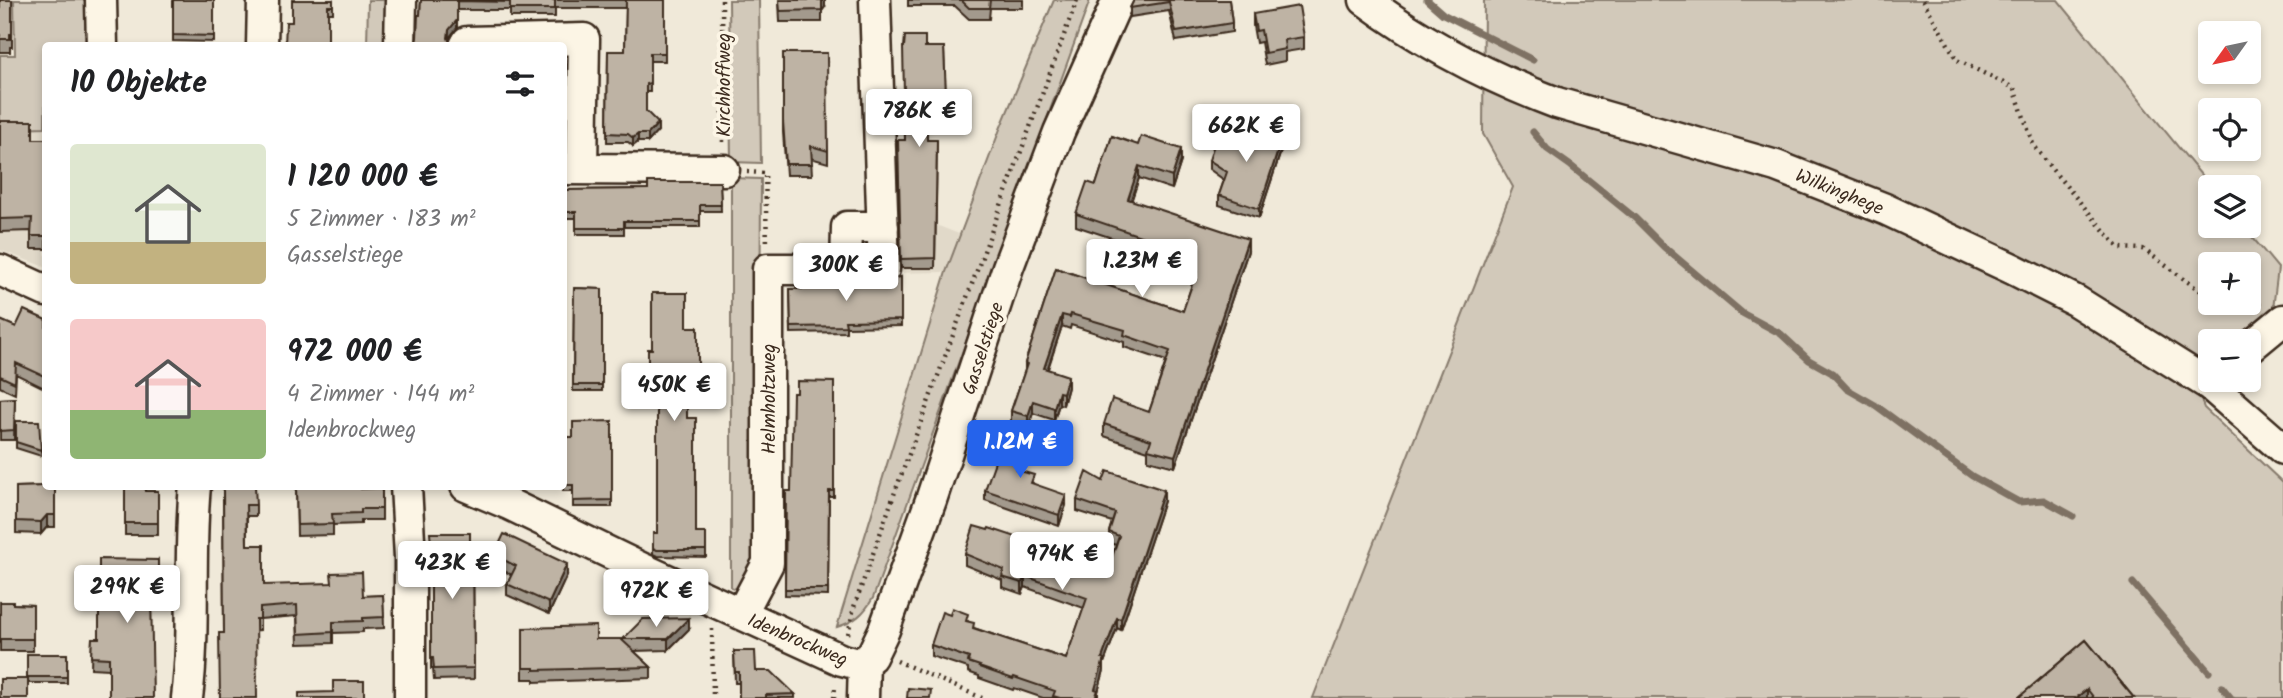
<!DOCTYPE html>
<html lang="de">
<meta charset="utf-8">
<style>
:root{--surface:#fff;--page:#f6f6f6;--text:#202124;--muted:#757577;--accent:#2563eb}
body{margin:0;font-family:Kalam,sans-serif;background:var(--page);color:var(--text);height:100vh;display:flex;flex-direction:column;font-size:26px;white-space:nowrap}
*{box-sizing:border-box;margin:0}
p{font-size:23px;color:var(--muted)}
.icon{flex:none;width:38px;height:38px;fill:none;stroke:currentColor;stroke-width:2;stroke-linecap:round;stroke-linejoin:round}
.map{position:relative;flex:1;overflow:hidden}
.drawer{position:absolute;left:42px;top:42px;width:525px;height:448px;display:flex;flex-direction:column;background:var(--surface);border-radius:7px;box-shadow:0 4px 10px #0003}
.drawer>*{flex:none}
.needle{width:46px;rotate:237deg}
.controls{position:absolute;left:2198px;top:21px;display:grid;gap:14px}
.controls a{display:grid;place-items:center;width:63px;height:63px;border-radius:7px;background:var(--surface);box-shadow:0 4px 10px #0003;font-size:35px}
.price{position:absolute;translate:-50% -60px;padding:0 16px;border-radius:7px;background:#fff;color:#222;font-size:23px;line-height:46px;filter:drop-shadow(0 2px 4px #0008)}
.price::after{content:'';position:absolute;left:50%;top:42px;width:21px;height:16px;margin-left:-10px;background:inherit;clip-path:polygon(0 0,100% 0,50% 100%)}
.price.active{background:var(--accent);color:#fff}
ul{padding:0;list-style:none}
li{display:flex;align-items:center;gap:21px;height:175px;padding:0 28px}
li span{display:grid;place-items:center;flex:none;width:196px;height:140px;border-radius:7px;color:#555}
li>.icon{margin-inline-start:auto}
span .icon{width:84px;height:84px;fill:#fffc;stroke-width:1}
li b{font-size:30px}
h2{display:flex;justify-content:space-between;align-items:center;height:84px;padding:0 28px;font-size:30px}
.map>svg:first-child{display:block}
</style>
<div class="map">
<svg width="2283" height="698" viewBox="0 0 2283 698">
<rect width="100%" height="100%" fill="#f0e9d9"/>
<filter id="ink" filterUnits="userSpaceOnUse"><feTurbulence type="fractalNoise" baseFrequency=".0143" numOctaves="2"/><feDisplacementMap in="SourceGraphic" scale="14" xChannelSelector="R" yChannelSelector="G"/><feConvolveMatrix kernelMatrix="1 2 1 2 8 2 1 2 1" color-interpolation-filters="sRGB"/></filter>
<g filter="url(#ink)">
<path fill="#e1d9c9" d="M45 127V267L0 250V148L12 128Z
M888 198H936V225L959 234 946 272 889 273Z"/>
<path fill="#d2c9ba" stroke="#867a6c" stroke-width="2" fill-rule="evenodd" d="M14 0H87V45L46 46 45 127 12 128 0 148V55H15Z
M368 0H387L389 45 367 46Z
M729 0H759L761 163 731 162Z
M1054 0H1090L873 598C864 614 854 622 837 627L946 272 1000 129Z
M1484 0H2058L2211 187 2210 226H2243L2278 268 2272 317 2247 341H2210V377L2197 389 2204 408 2283 483V698H1313L1513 187 1483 134ZM2210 264H2249V303H2210Z
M731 178 761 179 759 563 745 594 731 587Z"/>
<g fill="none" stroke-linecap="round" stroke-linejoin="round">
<path stroke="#7e7163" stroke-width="7" d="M1427 0 1443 14 1533 60
M1533 132 1547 149 1571 166 1635 218 1664 247 1742 313 1781 334 1809 360 1832 373 1847 389 1875 405 1972 476 2019 502 2044 500 2073 516
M2133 583 2209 672
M2222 687 2231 698"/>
<g stroke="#3b2a1e" stroke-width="35">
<path id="minor" d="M101 0 102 46
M1365 0C1424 44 1488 77 1557 103L1776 166 1885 209 2013 269 2076 301 2210 385 2283 449
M262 46 263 0
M400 46 401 0
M465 46 467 42 584 39 582 169
M564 169 724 170
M846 269 847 227H883
M0 270 46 291
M2249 348 2283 320
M406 486 410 557V698
M466 486 511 505 643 569 842 660 858 664 871 657 884 630 931 500 1008 267 1059 132 1118 0
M741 614 768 563V269H884L875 0
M187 698C196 628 188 557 195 486
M863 698 864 661"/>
</g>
<path stroke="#3b2a1e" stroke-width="4.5" stroke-dasharray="2 5" stroke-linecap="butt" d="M722 0 723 146
M1923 0 1957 60 2014 88 2033 144 2050 167 2119 248 2143 249 2210 298
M747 172 765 173 767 244
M2249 294H2251L2262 307
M712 629 713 698
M848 634 854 607 895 492 1077 0
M897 661 982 698
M834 698 835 687"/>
<use href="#minor" stroke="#fcf5e5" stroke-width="30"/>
</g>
<path fill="#a39a8d" stroke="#3b2a1e" stroke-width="2" d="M0 0H12V47H10V52H0Z
M173 0H214V42L173 41Z
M333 0V13H328L292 22Z
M421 0H665V61H650V92H646V111L658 131 648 142H638L633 146 628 142H607L608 51H625L626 8H555V17H510V10H457V28L449 41 417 38 420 15Z
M779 0 825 7 822 11V22H780Z
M908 0H1023V8H990L989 19H969L955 6H908Z
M1134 0H1229L1232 23V32L1176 41 1169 11 1130 17V8Z
M1253 14 1304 37V49L1285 52V61L1265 65 1261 42 1256 43 1253 26Z
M925 47H944L946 106H926L927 140H937L935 268H901L898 140H905Z
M783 53 828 151V163L811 158 812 175H786L783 132Z
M0 121 33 139H46V249H31V231L0 232Z
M1112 136 1181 161 1172 189 1139 178 1131 201 1248 251 1175 467 1148 460V451L1104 436V424L1149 412 1166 361 1124 347V342L1071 325 1070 329 1062 326 1048 369 1068 387 1063 405 1059 404 1054 420 1033 413 1028 428 1011 423V411L1025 370V363L1056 268 1183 311 1193 281 1183 278V273L1175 270V259L1076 226V214L1096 185Z
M1282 148 1259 218 1219 205V195L1224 180 1209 169V160Z
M720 182 721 211H700V227H624V234H576V218H565V190L648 189Z
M901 277V326L846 327V332L791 333 790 289H802L845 285Z
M574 288 602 289V391H573Z
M0 320 16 327 46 320V389L16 374 15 394 0 387Z
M687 327H698V380H687V418L696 533H706V557L657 556 653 554V533H657V403H648V349H652Z
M834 382V497H829L828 596 785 595 786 491H791L797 393Z
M15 398 14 440H0V399Z
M16 421 41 450V456L16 448Z
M612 421V507H573V491H563L564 437H573Z
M1026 454 1020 471 1034 484 1066 505 1059 526 985 500V490Z
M1103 481 1164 501 1121 630 1117 628 1104 663V670L1098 692V698H1043L1014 688 1013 690 979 678V676L968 672V668L931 656V645L968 621 974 628 1066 659 1084 608 1025 587 1022 594 1002 587V580L965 565V554L1109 566 1116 545 1109 543V532L1112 522 1077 511V500Z
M55 486V527H47L41 534 16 533V487Z
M125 486 145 491H158V535H125Z
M223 486 256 505V516H247V545L264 585 363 596 383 595 384 628 363 629V632L333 633V643L298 644 297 616 260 619V630L224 633Z
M296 486 361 489 382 488V520H361V524L333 525V535L297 536Z
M470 543H473L474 679 434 680 433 669H431V580H429V555Z
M494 555 567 575 549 614 507 595V584L512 575 494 566Z
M158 560V602H151L109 669 91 668 92 638H99Z
M0 602 13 604 33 605V651H0Z
M523 628 596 639 623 640V639L689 629 668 650 634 651 651 667V678L534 682V679H523Z
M2086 640 2134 698H2018Z
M734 651 756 671 795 694V698H739V683H735Z
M27 654H67V683H28L27 679Z"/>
<path fill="#857d73" stroke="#3b2a1e" stroke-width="2" d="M822 0H825V7L822 11Z
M457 20V28L449 38 448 46 449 30Z
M658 123V131L648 142V134Z
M638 134V142L633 146V138Z
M1282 138V148L1259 218V209Z
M1181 149V161L1172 189V177Z
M1139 166V178L1128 211V199Z
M1248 239V251L1175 467V456Z
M1062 315V326L1044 379V368Z
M1068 376V387L1063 405V393Z
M1059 392V404L1054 420V408Z
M1033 401V413L1028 428V416Z
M1026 443V454L1017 480V470Z
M1164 490V501L1121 630V619Z
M1066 495V505L1059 526V515Z
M47 515V527L41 534V522Z
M567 564V575L549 614V603Z
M1025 576V587L1022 594V583Z
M689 618V629L668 650V639Z
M1117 618V628L1104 663V670L1098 692V698H1095V689L1102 658Z
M2087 689V698H2076Z"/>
<path fill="#beb3a4" stroke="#3b2a1e" stroke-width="2" d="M0 0H12V34H10V39H0Z
M173 0H214V36L173 35Z
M292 0H333V6H328V46H285L286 22H292Z
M421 0H555V9H510V2L457 1V20L449 30 448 38 451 46H415L417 38 418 15H420Z
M626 0H665V53H650V83L646 84V111L658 123 648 134H638L633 138 628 134 607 133 608 51H625Z
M779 0H822V10L780 11Z
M961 0H990L989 8H969Z
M1134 0H1229L1232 23 1176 32 1169 2 1130 8Z
M1299 6 1304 37 1284 40 1285 49 1265 53 1261 30 1256 31 1253 14Z
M905 36H925V47H944L946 96 926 97 927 140H937L935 258 901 259 898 140H905L903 47H904Z
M783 53H827L828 151 811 146 812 164H786L783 121Z
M0 121H33V139H46V236H31L32 218 0 219Z
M1245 126 1282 138 1259 209 1219 195 1227 172 1209 160 1218 132 1241 139Z
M1112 136 1138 145 1141 136 1181 149 1172 177 1139 166 1128 199 1248 239 1175 456 1148 449 1151 440 1104 424 1112 399 1149 412 1170 351 1124 335 1125 330 1071 314 1070 317 1062 315 1044 368 1068 376 1063 393 1059 392 1054 408 1033 401 1028 416 1011 411 1027 364 1025 363 1056 268 1183 311 1197 270 1183 266 1185 262 1175 259 1178 249 1076 214 1087 182 1096 185Z
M648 182H720L721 205H700V221H624V228H576V212H565V190L648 189Z
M901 277V320L845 321 846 326 791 327 790 289H802V285H845L857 283V280H884Z
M574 288 602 289V385H573Z
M652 293H687V327H698V374H687V418H696V533H706V550H657L653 548V533H657V397H648V349H652Z
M24 310 46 320V377L16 363 15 383 0 376V320L16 327Z
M797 381 834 382V491H829L828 589H785L786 491H791L793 393H797Z
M15 398 14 430 0 431V399Z
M16 421H39L41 450 16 442Z
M612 421V500L573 501V485H564V437H573V422Z
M1004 436 1026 443 1017 470 1034 475 1031 483 1066 495 1059 515 985 490Z
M1107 471 1164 490 1121 619 1117 618 1102 658 1104 659 1095 689 1098 690 1095 698H1060L1053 696 1055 691 1014 677 1013 679 979 667 980 666 968 662 969 658 931 645 942 612 950 615 952 608 968 614 966 621 974 623 973 628 1066 659 1087 598 1025 576 1022 583 1002 577 1004 570 965 554 974 526 988 530 989 528 1098 564 1099 563 1109 566 1119 536 1109 532 1115 513 1077 500 1087 472 1103 481Z
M46 486H55V515H47L41 522 16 521V487Z
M125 486H145V491H158V523H125Z
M223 486H255L256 505H246L247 545H264V585L332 583 331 573 362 572 363 596 383 595 384 617 363 618V621L333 622V632L298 634 297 605 260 608V619H256L257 698H220L219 633H224Z
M296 486H361V489L382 488V509H361V513L332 514 333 524 297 525Z
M430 533H470V543H473L474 668 434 669 433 658H431V568H429V544H431Z
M504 534 567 564 549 603 507 584 516 566 494 555Z
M99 559 158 560V591H151L153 698H109V658L91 657 92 638H99Z
M0 602H13V604L33 605V639H0Z
M689 618 668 639H623L643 619Z
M596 626V639H621L651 667 534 670V668H523V628Z
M2086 640 2134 698H2094L2087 689 2076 698H2018Z
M734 651H755L756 671H771L795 694 766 695V698H739V672H735Z
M27 654H67V677H27Z
M0 679H28V698H0Z
M333 681H364V698H299V693L333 692Z
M908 688 931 690 930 698H907Z"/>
</g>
<g text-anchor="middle" stroke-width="7" stroke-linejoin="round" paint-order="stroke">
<g font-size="19" fill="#3b2a1e" stroke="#fcf5e5">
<text transform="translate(723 85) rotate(-90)" y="7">Kirchhoffweg</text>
<text transform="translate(1840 191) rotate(22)" y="7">Wilkinghege</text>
<text transform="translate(982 348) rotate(-72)" y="7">Gasselstiege</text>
<text transform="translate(768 399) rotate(-90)" y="7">Helmholtzweg</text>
<text transform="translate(798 639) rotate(23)" y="7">Idenbrockweg</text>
</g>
</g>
</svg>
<div class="controls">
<a><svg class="needle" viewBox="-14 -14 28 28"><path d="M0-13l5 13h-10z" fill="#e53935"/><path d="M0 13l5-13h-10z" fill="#757577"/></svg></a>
<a><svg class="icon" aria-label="locate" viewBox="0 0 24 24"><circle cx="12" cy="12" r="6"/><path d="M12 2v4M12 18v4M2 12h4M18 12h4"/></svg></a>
<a><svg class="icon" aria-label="layers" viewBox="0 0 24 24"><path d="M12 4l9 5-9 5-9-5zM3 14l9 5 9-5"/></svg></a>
<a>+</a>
<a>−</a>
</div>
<b class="price" style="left:919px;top:149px">786K €</b>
<b class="price" style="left:1246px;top:164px">662K €</b>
<b class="price" style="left:1142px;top:299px">1.23M €</b>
<b class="price" style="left:846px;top:303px">300K €</b>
<b class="price" style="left:674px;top:423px">450K €</b>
<b class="price active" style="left:1020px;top:480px">1.12M €</b>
<b class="price" style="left:1062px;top:592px">974K €</b>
<b class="price" style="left:452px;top:601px">423K €</b>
<b class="price" style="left:127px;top:625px">299K €</b>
<b class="price" style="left:656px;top:629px">972K €</b>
<section class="drawer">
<h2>10 Objekte<svg class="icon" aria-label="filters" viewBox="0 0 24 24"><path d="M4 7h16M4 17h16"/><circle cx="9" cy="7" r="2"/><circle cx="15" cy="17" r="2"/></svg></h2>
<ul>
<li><span style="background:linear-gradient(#dfe7d0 70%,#c2b280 0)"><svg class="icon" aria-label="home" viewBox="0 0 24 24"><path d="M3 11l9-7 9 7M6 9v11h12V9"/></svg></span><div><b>1 120 000 €</b><p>5 Zimmer · 183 m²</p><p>Gasselstiege</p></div></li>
<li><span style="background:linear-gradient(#f6c9c9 65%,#8fb573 0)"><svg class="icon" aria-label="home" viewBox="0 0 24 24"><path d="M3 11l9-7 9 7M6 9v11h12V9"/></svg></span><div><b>972 000 €</b><p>4 Zimmer · 144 m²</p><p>Idenbrockweg</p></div></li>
</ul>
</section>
</div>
